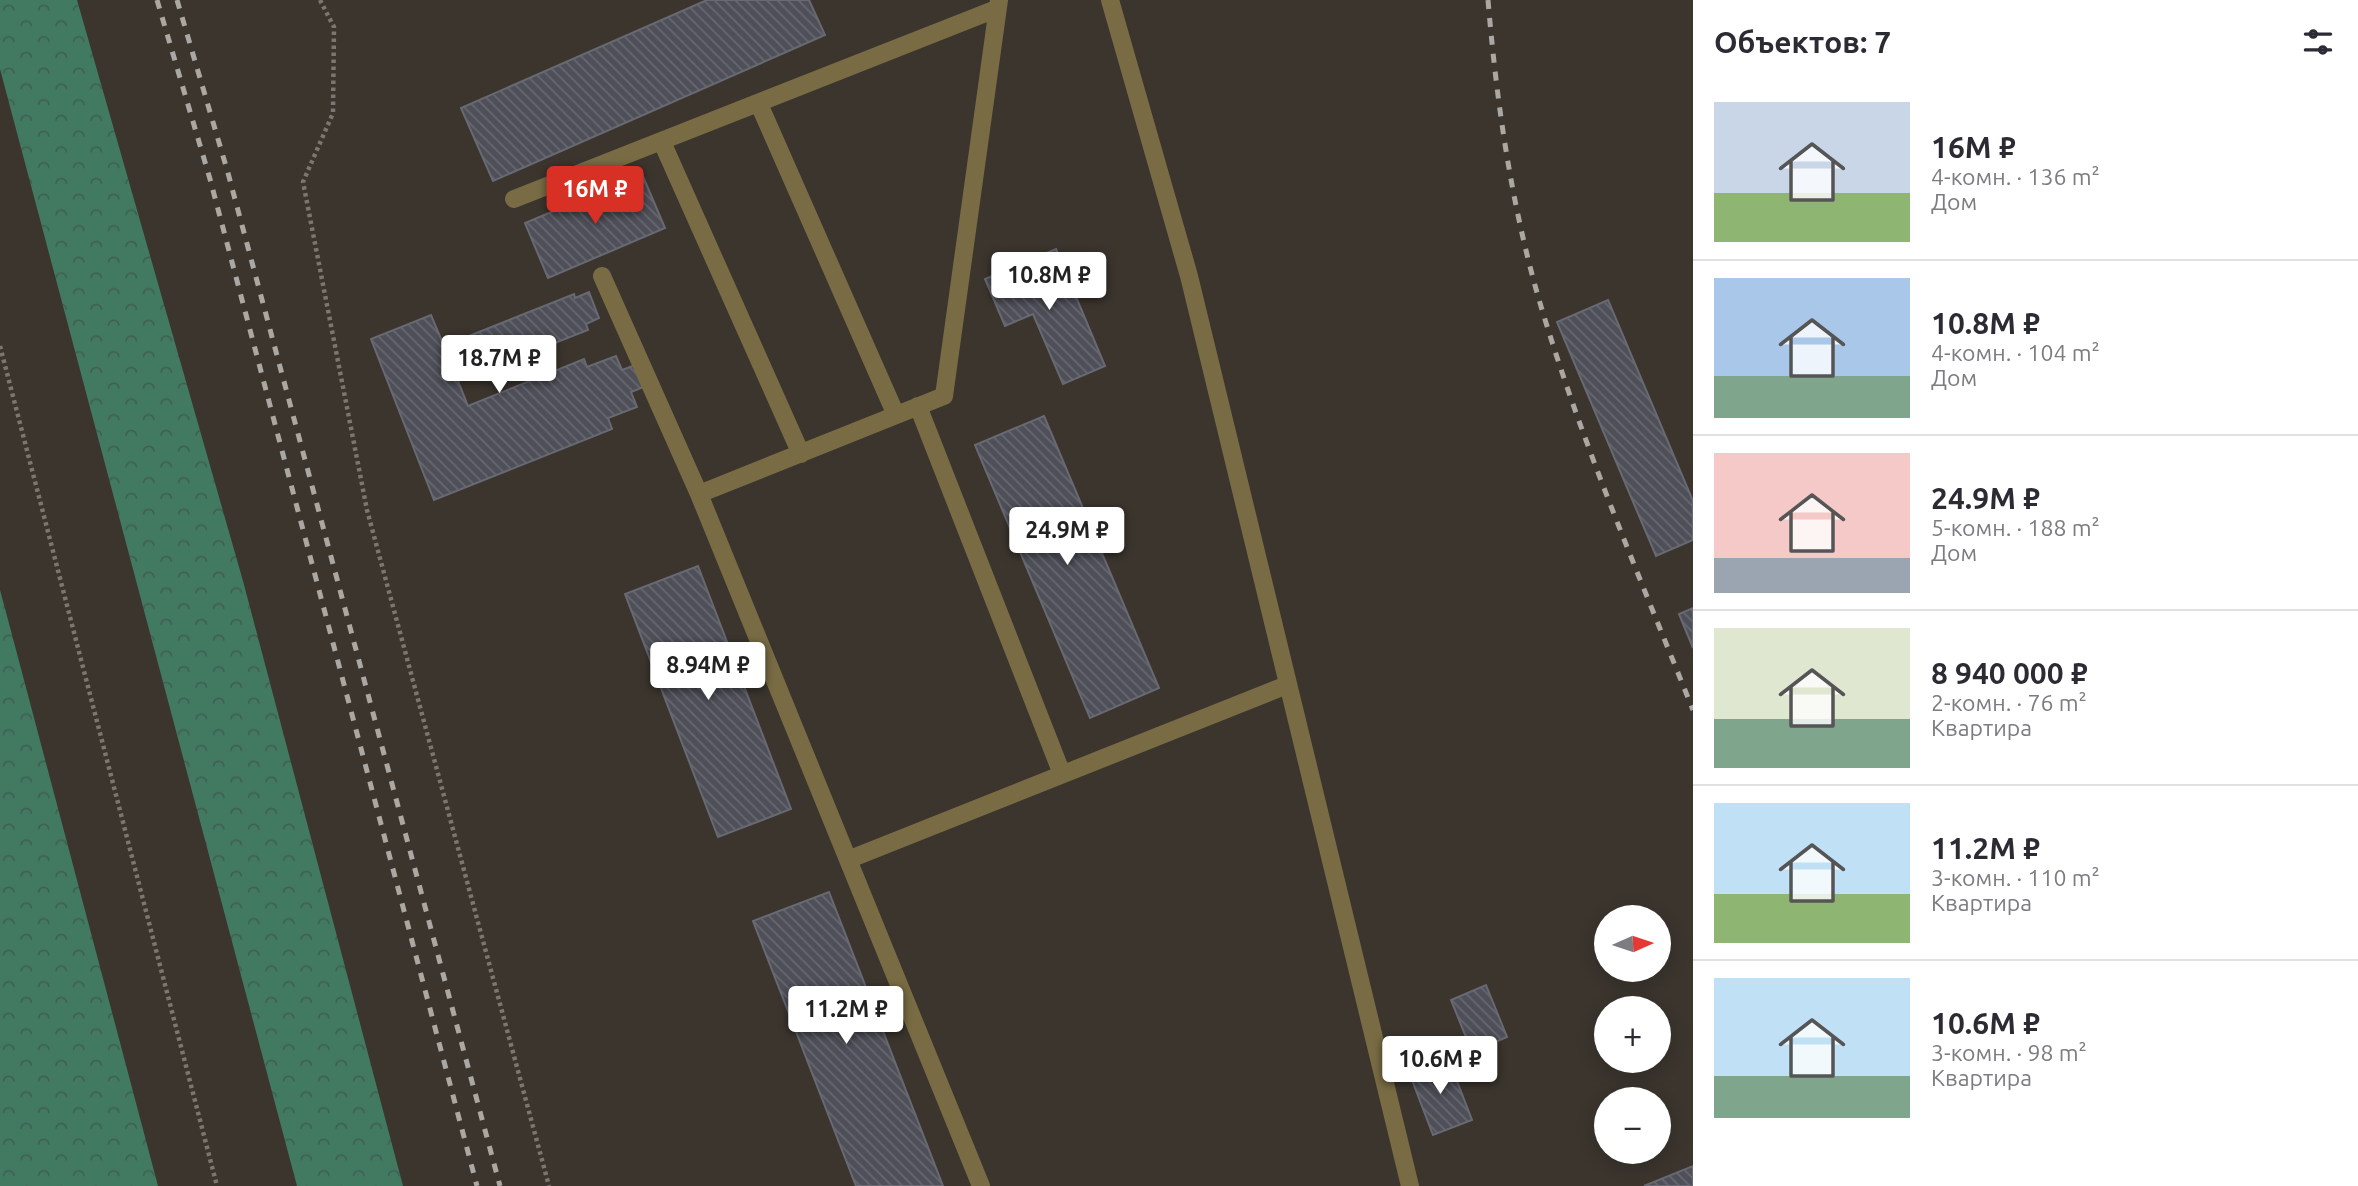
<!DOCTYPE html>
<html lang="ru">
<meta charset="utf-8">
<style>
:root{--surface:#fff;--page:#f7f7f7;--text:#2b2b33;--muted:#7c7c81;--line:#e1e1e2;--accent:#d93025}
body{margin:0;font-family:Ubuntu,sans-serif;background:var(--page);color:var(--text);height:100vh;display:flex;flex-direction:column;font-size:26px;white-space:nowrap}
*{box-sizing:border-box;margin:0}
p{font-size:23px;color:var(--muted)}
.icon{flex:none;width:38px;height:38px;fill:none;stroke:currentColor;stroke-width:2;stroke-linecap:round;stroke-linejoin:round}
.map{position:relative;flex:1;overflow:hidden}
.drawer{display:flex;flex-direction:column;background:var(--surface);width:665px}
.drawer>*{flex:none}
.needle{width:46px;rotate:87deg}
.fabs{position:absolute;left:1594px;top:905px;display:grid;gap:14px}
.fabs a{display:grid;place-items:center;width:77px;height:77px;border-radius:50%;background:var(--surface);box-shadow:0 4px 18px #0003;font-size:35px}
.price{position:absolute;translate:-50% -60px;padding:0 16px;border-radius:7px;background:#fff;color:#222;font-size:23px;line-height:46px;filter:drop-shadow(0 2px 4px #0008)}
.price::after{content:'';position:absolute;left:50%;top:42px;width:21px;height:16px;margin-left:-10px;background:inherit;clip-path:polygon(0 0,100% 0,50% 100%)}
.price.active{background:var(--accent);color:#fff}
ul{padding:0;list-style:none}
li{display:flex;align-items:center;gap:21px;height:175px;padding:0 21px}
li+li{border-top:2px solid var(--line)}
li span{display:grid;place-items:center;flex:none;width:196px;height:140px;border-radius:0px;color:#555}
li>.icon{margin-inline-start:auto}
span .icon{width:84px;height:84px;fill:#fffc;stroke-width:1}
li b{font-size:30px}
h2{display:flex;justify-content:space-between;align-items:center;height:84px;padding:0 21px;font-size:30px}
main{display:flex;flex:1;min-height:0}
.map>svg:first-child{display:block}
</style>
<main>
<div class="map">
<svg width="1693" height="1186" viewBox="0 0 1693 1186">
<defs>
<pattern id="forest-crowns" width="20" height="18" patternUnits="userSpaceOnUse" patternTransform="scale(1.75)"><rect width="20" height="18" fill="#417a61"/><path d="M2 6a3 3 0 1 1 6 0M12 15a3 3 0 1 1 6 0" fill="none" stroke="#416052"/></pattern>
<pattern id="building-back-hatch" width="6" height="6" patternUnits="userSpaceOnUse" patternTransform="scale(1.75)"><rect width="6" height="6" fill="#4e4f58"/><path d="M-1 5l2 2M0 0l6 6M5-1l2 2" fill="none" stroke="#67686f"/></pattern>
</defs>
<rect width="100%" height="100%" fill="#3b352e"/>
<path fill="url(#forest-crowns)" d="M0 0H77L243 581 403 1186H297L0 69Z
M0 590 11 631 158 1186H0Z"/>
<path fill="url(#building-back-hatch)" stroke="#686972" stroke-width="2" d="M707 0H809L825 35 493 181 461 108Z
M642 174 665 228 548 278 525 223Z
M1056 249 1105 366 1063 384 1033 314 1005 326 985 279Z
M589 292 599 318 586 324 588 330 458 381 468 406 584 359 587 367 616 356 622 370 638 364 646 386 631 392 637 407 608 418 612 429 434 500 371 339 431 315 444 346 574 294 575 298Z
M1608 300 1693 501V540L1656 556 1557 322Z
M1044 416 1159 688 1090 718 975 445Z
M698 566 791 809 718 837 625 594Z
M1693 608V648L1679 614Z
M829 892 943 1186H856L753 921Z
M1486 985 1507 1037 1472 1052 1451 1000Z
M1448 1058 1472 1120 1433 1135 1409 1072Z
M1693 1166V1186H1644Z"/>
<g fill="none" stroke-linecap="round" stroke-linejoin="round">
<path stroke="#7b7670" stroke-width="4.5" stroke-dasharray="3.5 3.5" stroke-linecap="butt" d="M320 0 334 27 333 113 303 182 367 510 549 1186
M0 346 217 1186"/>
<path stroke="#796c44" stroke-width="18" d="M1110 0 1189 276 1410 1186
M759 104 896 415
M662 142 801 454
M514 199 996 9
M602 276 699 494 981 1186
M918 406 1062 774
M699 494 944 396 999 0
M850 859 1287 685"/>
<path stroke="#aba7a2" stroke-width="5" stroke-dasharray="9 9" stroke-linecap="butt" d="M157 0 210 179 477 1186
M177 0 228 173 500 1186
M1488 0C1497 106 1512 211 1543 313 1584 448 1640 578 1693 710"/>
</g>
</svg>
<div class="fabs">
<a><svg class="needle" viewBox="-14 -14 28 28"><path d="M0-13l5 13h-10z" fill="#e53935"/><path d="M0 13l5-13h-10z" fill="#7c7c81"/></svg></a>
<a>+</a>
<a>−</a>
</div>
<b class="price active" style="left:595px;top:226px">16M ₽</b>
<b class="price" style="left:1049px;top:312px">10.8M ₽</b>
<b class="price" style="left:499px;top:395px">18.7M ₽</b>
<b class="price" style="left:1067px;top:567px">24.9M ₽</b>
<b class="price" style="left:708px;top:702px">8.94M ₽</b>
<b class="price" style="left:846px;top:1046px">11.2M ₽</b>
<b class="price" style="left:1440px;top:1096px">10.6M ₽</b>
</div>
<section class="drawer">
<h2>Объектов: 7<svg class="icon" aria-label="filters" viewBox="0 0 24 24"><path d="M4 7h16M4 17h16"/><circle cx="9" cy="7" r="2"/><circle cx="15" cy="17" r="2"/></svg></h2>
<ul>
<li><span style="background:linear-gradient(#c9d6e8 65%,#8fb573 0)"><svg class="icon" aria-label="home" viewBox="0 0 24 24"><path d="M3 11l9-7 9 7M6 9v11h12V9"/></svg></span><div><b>16M ₽</b><p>4-комн. · 136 m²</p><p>Дом</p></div></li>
<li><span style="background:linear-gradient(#a9c7e8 70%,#7fa58c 0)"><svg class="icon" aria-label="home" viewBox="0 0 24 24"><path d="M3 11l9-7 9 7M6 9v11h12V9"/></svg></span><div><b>10.8M ₽</b><p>4-комн. · 104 m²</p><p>Дом</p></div></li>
<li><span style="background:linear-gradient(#f6c9c9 75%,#9aa5b1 0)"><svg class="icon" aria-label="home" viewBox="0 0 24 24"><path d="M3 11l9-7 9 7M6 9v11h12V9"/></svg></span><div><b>24.9M ₽</b><p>5-комн. · 188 m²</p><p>Дом</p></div></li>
<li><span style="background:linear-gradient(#dfe7d0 65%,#7fa58c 0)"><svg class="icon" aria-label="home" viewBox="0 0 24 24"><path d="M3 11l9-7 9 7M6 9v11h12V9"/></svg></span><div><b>8 940 000 ₽</b><p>2-комн. · 76 m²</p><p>Квартира</p></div></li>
<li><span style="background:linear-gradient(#bfe0f5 65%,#8fb573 0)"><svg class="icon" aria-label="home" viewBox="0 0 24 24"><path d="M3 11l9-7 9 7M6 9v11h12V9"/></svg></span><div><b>11.2M ₽</b><p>3-комн. · 110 m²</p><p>Квартира</p></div></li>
<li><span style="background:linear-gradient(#bfe0f5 70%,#7fa58c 0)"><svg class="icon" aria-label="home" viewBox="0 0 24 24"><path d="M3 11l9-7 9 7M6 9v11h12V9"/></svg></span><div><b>10.6M ₽</b><p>3-комн. · 98 m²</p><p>Квартира</p></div></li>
</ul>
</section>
</main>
